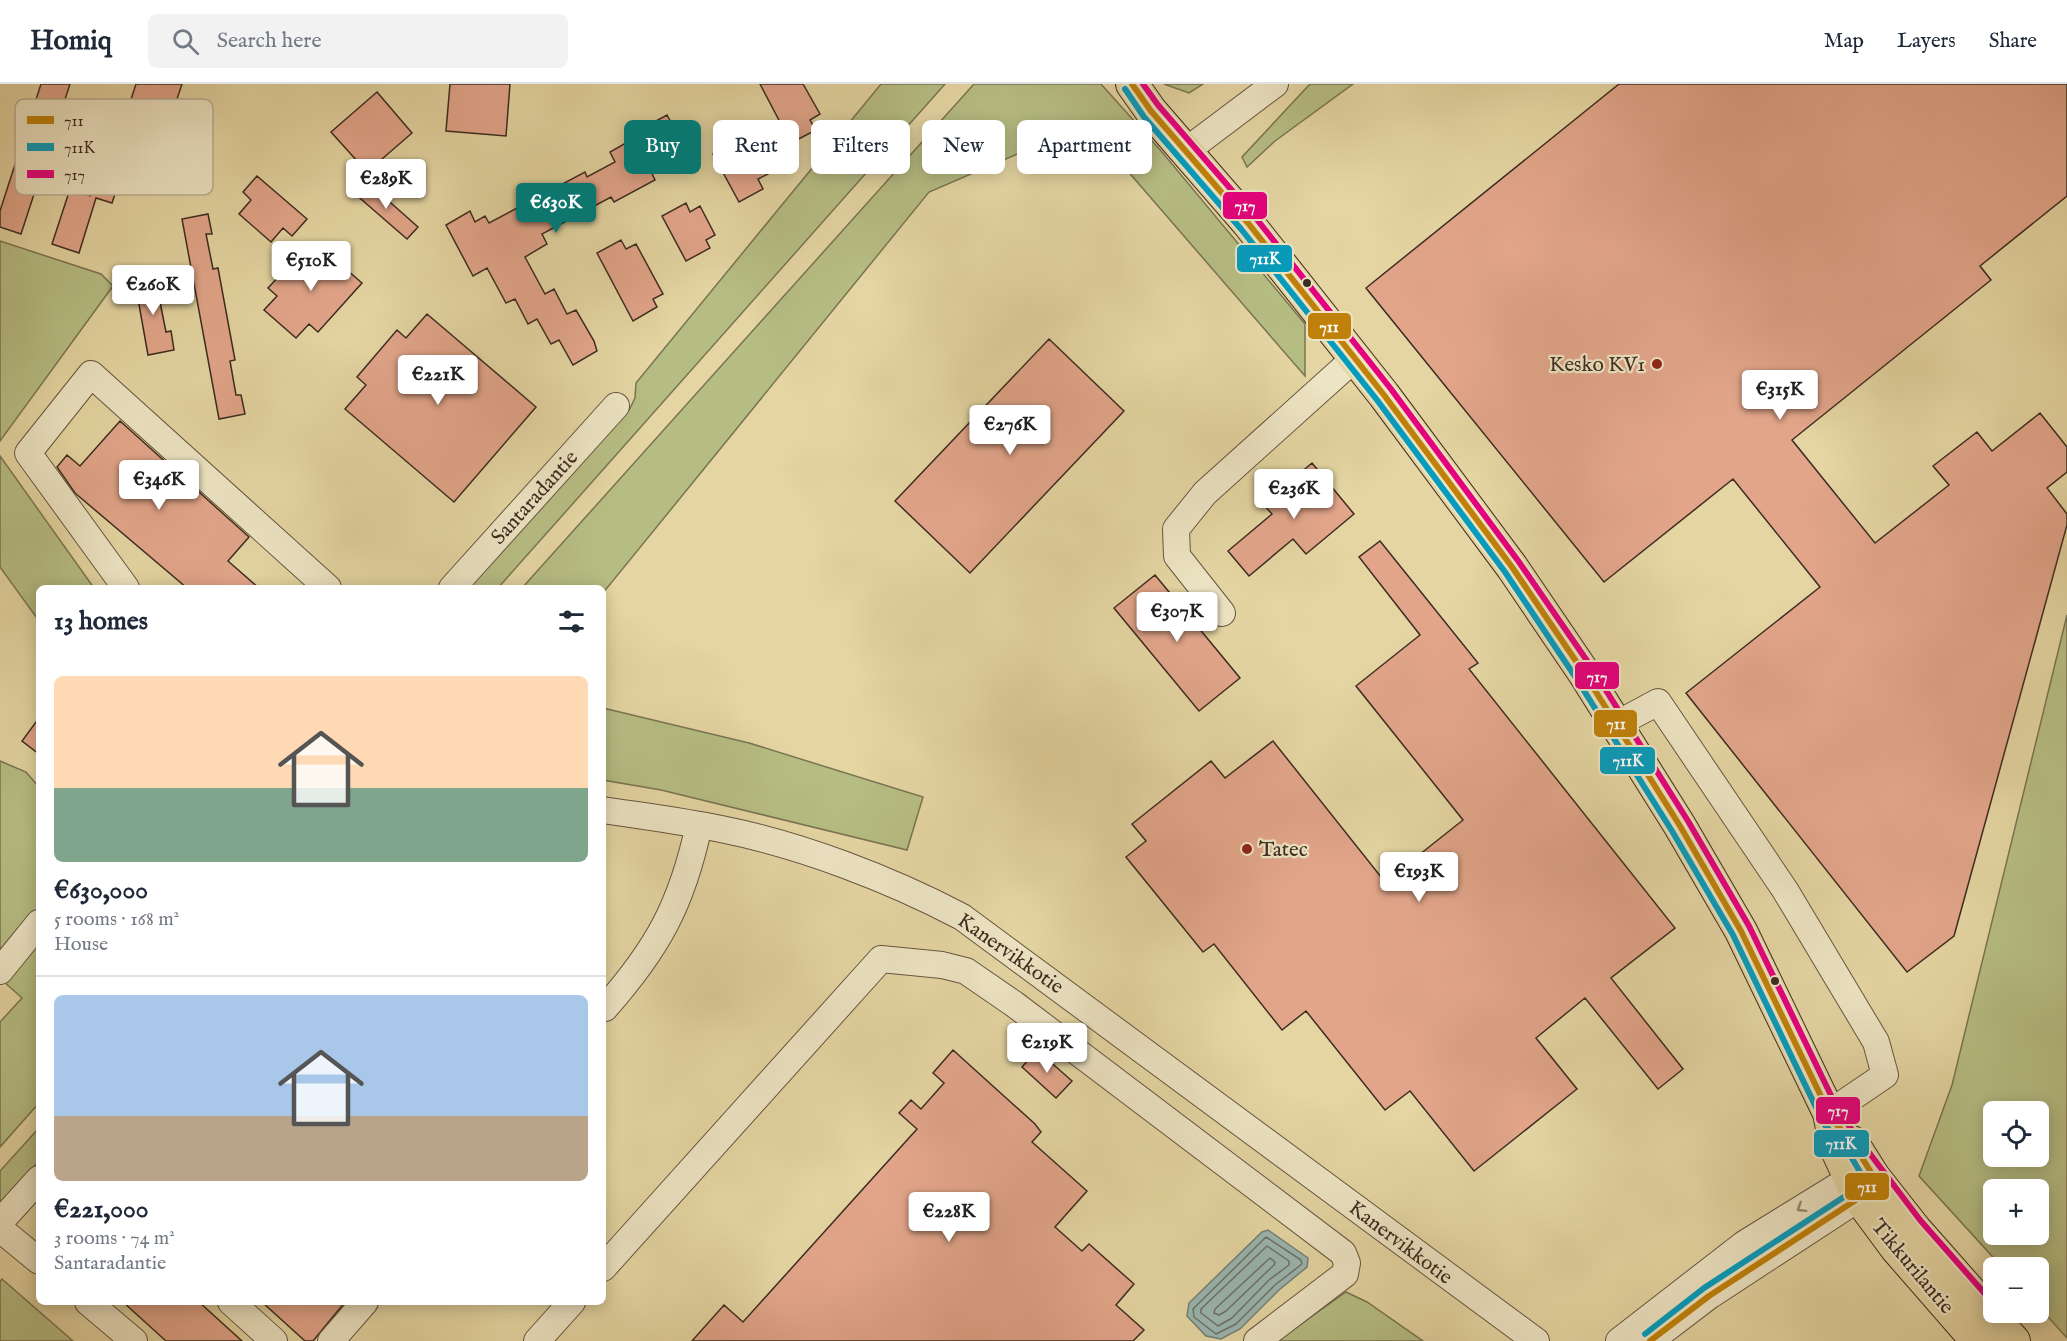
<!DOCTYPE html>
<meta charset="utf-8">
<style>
:root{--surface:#fff;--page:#f2f2f3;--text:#1f2937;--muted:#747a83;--line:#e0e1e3;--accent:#0f766e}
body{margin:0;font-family:"IM FELL English",serif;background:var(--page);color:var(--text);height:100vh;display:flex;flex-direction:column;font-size:22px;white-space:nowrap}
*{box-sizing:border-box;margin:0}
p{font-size:20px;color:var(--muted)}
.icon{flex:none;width:33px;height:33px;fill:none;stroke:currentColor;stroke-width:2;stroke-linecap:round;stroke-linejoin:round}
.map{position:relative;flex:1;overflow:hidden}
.details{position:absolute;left:36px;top:501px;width:570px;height:720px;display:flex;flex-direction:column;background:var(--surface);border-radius:9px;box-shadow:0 3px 15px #0003}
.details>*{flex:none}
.hud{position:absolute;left:624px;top:36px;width:570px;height:54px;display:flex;gap:12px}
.tools{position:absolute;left:1983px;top:1017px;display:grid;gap:12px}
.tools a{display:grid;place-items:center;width:66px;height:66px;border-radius:9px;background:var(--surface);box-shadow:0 3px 15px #0003;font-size:30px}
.price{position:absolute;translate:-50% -51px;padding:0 14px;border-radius:6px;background:#fff;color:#222;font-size:20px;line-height:39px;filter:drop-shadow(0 2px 3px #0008)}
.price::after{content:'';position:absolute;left:50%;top:36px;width:18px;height:14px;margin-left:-9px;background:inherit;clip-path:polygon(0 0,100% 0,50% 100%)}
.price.active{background:var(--accent);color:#fff}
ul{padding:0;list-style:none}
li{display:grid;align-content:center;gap:12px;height:318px;padding:0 18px}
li+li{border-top:2px solid var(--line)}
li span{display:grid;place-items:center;height:186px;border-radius:9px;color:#555}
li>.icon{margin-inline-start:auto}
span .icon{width:108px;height:108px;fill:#fffc;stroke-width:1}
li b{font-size:26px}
h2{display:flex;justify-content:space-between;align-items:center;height:72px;padding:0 18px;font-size:26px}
.tag{padding:0 21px;border-radius:9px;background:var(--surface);box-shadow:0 3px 15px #0003;font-size:21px;line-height:54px}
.tag.active{background:var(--accent);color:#fff}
header{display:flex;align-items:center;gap:36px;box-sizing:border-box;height:84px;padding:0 30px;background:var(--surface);border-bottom:2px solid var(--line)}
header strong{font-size:28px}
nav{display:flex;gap:33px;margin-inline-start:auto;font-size:21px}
.search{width:420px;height:54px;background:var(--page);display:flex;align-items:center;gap:15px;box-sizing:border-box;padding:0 21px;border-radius:9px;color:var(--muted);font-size:22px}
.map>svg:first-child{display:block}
</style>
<header>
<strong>Homiq</strong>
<div class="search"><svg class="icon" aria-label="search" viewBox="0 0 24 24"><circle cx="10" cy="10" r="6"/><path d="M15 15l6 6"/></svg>Search here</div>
<nav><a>Map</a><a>Layers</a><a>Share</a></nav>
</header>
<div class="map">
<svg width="2067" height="1257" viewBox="0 0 2067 1257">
<rect width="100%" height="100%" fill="#e4d5a2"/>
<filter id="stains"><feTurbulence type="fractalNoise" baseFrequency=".00333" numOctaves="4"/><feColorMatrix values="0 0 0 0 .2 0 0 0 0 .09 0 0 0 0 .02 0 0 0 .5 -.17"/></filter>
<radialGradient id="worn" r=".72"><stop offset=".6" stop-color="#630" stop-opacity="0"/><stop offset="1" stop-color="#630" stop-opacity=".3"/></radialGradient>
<path fill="#b6bd83" stroke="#7a7452" stroke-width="1.5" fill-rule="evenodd" d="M881 0H945L498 504H468L629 326 635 314 636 299Z
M974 0H1101L1162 68 1305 240V292L1087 40 929 108 603 509V504H522Z
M1164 0H1203L1189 9Z
M1310 0H1353L1275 57 1247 83 1242 73Z
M0 157 101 190 113 202 0 357Z
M0 372 94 504H39V537L0 483Z
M2067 531V1254L2039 1223 2038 1184 2002 1183 1919 1092 1952 1001ZM1994 1028H2038V1072H1994ZM1994 1106H2038V1150H1994Z
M603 624 749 659 923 713 907 766 661 706 603 696Z
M0 677 26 688 39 703V824L0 868Z
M39 852V1019L0 1063V938L22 914 3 897Z
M39 1044V1077L0 1119V1087Z
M2 1195 73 1257H0V1198Z
M1346 1208 1367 1218 1423 1257H1277Z"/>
<path fill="#9ab6b0" stroke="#757f76" stroke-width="1.5" d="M1268 1146 1308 1174 1307 1183 1279 1206 1240 1245 1221 1255 1206 1252 1187 1232 1189 1219 1262 1148Z"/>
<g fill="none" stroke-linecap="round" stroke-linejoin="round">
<path stroke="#6c7168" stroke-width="1.5" d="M1266 1153 1301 1176 1302 1180 1275 1201 1236 1240 1216 1250 1194 1233 1193 1225Z
M1267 1162 1289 1177V1181L1269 1196 1232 1234 1218 1242 1201 1229V1225Z
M1270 1174 1275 1178 1274 1181 1226 1227 1219 1231 1214 1229 1215 1225Z"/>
</g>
<path fill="#e2a58a" stroke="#3d2c20" stroke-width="1.5" d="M41 0H70L21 150 0 143V127Z
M136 0H182L170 36 154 31 141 72 129 68 112 119 96 114 79 169 52 160 70 105 91 112 86 110 99 70 112 74Z
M450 0H510L506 52 446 47Z
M760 0H803L820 30 810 36 816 46 791 59Z
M1619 0H2067V112L1980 182 1991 196 1792 356 1875 459 1949 401 1933 382 1977 348 1992 367 2040 329 2067 363V388L2047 404 2067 430V441L1954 852 1907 888 1686 609 1820 503 1733 395 1604 498 1366 204Z
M377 8 412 49 367 88 331 48Z
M667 31 683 60 647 79 655 96 614 118 611 113 542 150 547 160 525 173 545 210 554 205 567 230 576 226 594 257 597 267 573 281 559 256 551 260 537 235 528 240 515 215 506 219 487 184 473 192 446 141 470 127 475 138 485 132 489 139 585 88 587 93 615 78 610 68 633 55 630 51Z
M737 57 742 67 752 62 768 90 758 95 763 105 739 118 713 70Z
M257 92 307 135 292 152 283 144 271 158 239 130 251 116 243 108Z
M365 96 418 143 407 155 354 109Z
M686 119 690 128 700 122 715 151 706 156 710 164 686 177 662 132Z
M208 130 212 150H206L213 185 218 184 235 276 230 277 236 311H241L245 330 219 335 182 135Z
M621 156 626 165 636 160 663 210 653 215 657 223 633 237 597 169Z
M316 159 362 199 318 248 309 240 296 254 264 226 277 212 268 204 283 188 287 192Z
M161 193 164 212 159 213 166 248 171 247 174 266 148 271 135 198Z
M427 230 536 323 454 418 345 325 366 301 357 293 397 246 406 254Z
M1049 255 1124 327 970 489 895 417Z
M120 337 249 453 228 477 259 504H187L75 409 57 383 67 371 80 382Z
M1312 379 1354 430 1306 470 1293 455 1249 492 1228 467 1272 430 1263 420Z
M1380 457 1478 579 1469 585 1675 844 1611 894 1683 985 1658 1005 1585 914 1536 954 1577 1005 1474 1087 1410 1007 1385 1026 1306 927 1282 946 1214 860 1203 868 1126 773 1146 757 1132 740 1211 677 1225 694 1273 657 1385 798 1463 736 1356 602 1420 551 1359 473Z
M1155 491 1240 594 1199 627 1114 524Z
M39 634V670L22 657Z
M953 966 1035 1040 1041 1048 1032 1058 1087 1107 1055 1143 1082 1167 1089 1160 1134 1200 1116 1221 1144 1246 1133 1257H692L724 1221 743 1238 917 1045 899 1029 911 1016 921 1025 944 999 933 989Z
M1037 966 1072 997 1056 1014 1022 983Z
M123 1218H199L242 1257H166Z
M262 1218H345L313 1257H305Z"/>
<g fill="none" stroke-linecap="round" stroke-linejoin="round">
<g stroke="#675640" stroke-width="28">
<path id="minor" d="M1186 67 1275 0
M126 504 28 369 91 290 328 504
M452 504 616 322
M1222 529 1177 472 1176 445 1205 409 1355 274
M1617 640 1658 618 1785 806 1876 958 1885 991 1829 1029
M603 726C642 732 682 737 721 745 801 761 890 795 962 833L1536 1257
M0 887 39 839
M603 922 605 924C658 864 682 820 699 741
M0 1138 39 1095
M0 1145 39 1177
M603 1184 881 875 942 881 966 887 1014 920 1343 1169 1347 1179 1345 1190 1257 1257
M88 1218 134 1257
M231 1218 274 1257
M331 1257 365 1218
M537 1257 572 1218
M1619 1257 1744 1160 1851 1094 1868 1093
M1650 1257 1709 1212 1859 1114 1870 1098"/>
</g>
<g stroke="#3d2c20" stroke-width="34">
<path id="major" d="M1132 0 1151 27 1248 139 1384 311 1512 483 1584 589 1680 742 1741 847 1829 1029 1836 1064 1859 1114 1896 1164 1977 1257
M1852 1058 1874 1093 1915 1145 2014 1257"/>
</g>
<use href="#minor" stroke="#ede4c3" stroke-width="26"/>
<use href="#major" stroke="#e4d5a2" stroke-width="32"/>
<g stroke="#ede4c3" stroke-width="10">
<path id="bus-1" d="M1132 0 1151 27 1248 139 1384 311 1512 483 1584 589 1680 742 1741 847 1832 1035 1854 1061 1874 1093 1859 1114 1709 1212 1650 1257"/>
</g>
<g stroke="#ede4c3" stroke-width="10">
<path id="bus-2" d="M1125 5 1144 33 1241 145 1377 316 1505 488 1576 594 1672 747 1733 851 1824 1040 1847 1066 1863 1093 1853 1107 1704 1204 1645 1250"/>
</g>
<g stroke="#ede4c3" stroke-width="10">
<path id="bus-3" d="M1143 0 1158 21 1255 133 1391 305 1519 478 1592 584 1688 737 1749 842 1840 1030 1920 1136 1994 1220"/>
</g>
<use href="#bus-1" stroke="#bf810a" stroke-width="6"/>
<use href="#bus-2" stroke="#069cbd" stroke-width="6"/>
<use href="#bus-3" stroke="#e5007d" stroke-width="6"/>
</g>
<defs><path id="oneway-chevron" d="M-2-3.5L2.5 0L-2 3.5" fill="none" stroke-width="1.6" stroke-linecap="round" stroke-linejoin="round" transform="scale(1.5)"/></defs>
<use stroke="#958872" href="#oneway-chevron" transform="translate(1801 1124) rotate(148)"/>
<g fill="#3d2c20" stroke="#ede4c3" stroke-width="2">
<circle cx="1307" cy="199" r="5"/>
<circle cx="1775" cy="897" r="5"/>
</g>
<g fill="#8f2418" stroke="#ede4c3" stroke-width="2">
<circle cx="1657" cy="280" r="6"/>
<circle cx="1247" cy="765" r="6"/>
</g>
<g text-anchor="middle" stroke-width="4.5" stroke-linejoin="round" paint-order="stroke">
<g font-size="21" fill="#3d2c20" stroke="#ede4c3" text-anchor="end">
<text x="1645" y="287">Kesko KV1</text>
<text x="1259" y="772" text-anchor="start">Tatec</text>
</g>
<g font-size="21" fill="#3d2c20" stroke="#ede4c3">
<text transform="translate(534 413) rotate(-48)" y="7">Santaradantie</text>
<text transform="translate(1011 869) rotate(35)" y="7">Kanervikkotie</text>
<text transform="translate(1401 1158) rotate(37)" y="7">Kanervikkotie</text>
<text transform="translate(1913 1182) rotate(50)" y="7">Tikkurilantie</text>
</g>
</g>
<rect x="15" y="15" width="198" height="96" rx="9" fill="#ede4c3" stroke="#b8ad92" stroke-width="1.5"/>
<rect x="27" y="32" width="27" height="8" fill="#bf810a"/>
<rect x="27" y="59" width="27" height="8" fill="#069cbd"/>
<rect x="27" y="86" width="27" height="8" fill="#e5007d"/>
<g font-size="16" fill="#3d2c20">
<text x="64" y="42">711</text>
<text x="64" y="69">711K</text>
<text x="64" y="96">717</text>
</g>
<g stroke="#ede4c3" stroke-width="2">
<rect x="1222" y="107" width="46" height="29" rx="6" fill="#e5007d"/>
<rect x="1236" y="160" width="57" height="29" rx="6" fill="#069cbd"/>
<rect x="1307" y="228" width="45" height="28" rx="6" fill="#bf810a"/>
<rect x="1574" y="577" width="46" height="29" rx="6" fill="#e5007d"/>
<rect x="1593" y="625" width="45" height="29" rx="6" fill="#bf810a"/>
<rect x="1599" y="662" width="57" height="29" rx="6" fill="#069cbd"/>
<rect x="1815" y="1012" width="46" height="29" rx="6" fill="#e5007d"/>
<rect x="1813" y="1045" width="57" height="29" rx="6" fill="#069cbd"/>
<rect x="1844" y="1088" width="46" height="29" rx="6" fill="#bf810a"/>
</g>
<g font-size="16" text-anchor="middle" font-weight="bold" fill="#fff">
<text x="1245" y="127">717</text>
<text x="1265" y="180">711K</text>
<text x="1329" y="248">711</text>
<text x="1597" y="598">717</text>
<text x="1616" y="645">711</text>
<text x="1628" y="682">711K</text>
<text x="1838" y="1032">717</text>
<text x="1841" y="1065">711K</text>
<text x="1867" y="1108">711</text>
</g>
<rect width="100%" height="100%" filter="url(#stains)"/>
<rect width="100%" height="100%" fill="url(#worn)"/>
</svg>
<div class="tools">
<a><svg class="icon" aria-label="locate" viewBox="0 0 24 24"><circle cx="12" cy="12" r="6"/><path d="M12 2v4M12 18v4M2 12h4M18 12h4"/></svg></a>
<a>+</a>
<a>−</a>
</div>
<b class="price" style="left:386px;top:126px">€289K</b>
<b class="price active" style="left:556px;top:150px">€630K</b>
<b class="price" style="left:311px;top:208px">€510K</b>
<b class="price" style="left:153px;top:232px">€260K</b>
<b class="price" style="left:438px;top:322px">€221K</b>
<b class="price" style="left:1780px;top:337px">€315K</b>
<b class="price" style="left:1010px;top:372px">€276K</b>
<b class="price" style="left:159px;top:427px">€346K</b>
<b class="price" style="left:1294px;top:436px">€236K</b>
<b class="price" style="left:1177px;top:559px">€307K</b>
<b class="price" style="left:1419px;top:819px">€193K</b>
<b class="price" style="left:1047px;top:990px">€219K</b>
<b class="price" style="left:949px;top:1159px">€228K</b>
<div class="hud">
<a class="tag active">Buy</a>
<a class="tag">Rent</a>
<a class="tag">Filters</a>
<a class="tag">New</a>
<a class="tag">Apartment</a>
</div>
<section class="details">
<h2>13 homes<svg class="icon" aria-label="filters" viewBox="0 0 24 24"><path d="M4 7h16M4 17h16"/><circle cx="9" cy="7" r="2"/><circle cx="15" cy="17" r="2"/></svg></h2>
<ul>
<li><span style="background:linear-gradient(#ffd9b3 60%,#7fa58c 0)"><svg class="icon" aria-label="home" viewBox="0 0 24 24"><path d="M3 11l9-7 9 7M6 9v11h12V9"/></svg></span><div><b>€630,000</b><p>5 rooms · 168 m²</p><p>House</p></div></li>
<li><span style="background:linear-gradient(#a9c7e8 65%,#b9a48a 0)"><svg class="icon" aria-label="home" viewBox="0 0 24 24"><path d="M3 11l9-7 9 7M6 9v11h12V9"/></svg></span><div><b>€221,000</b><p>3 rooms · 74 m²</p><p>Santaradantie</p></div></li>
</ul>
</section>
</div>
